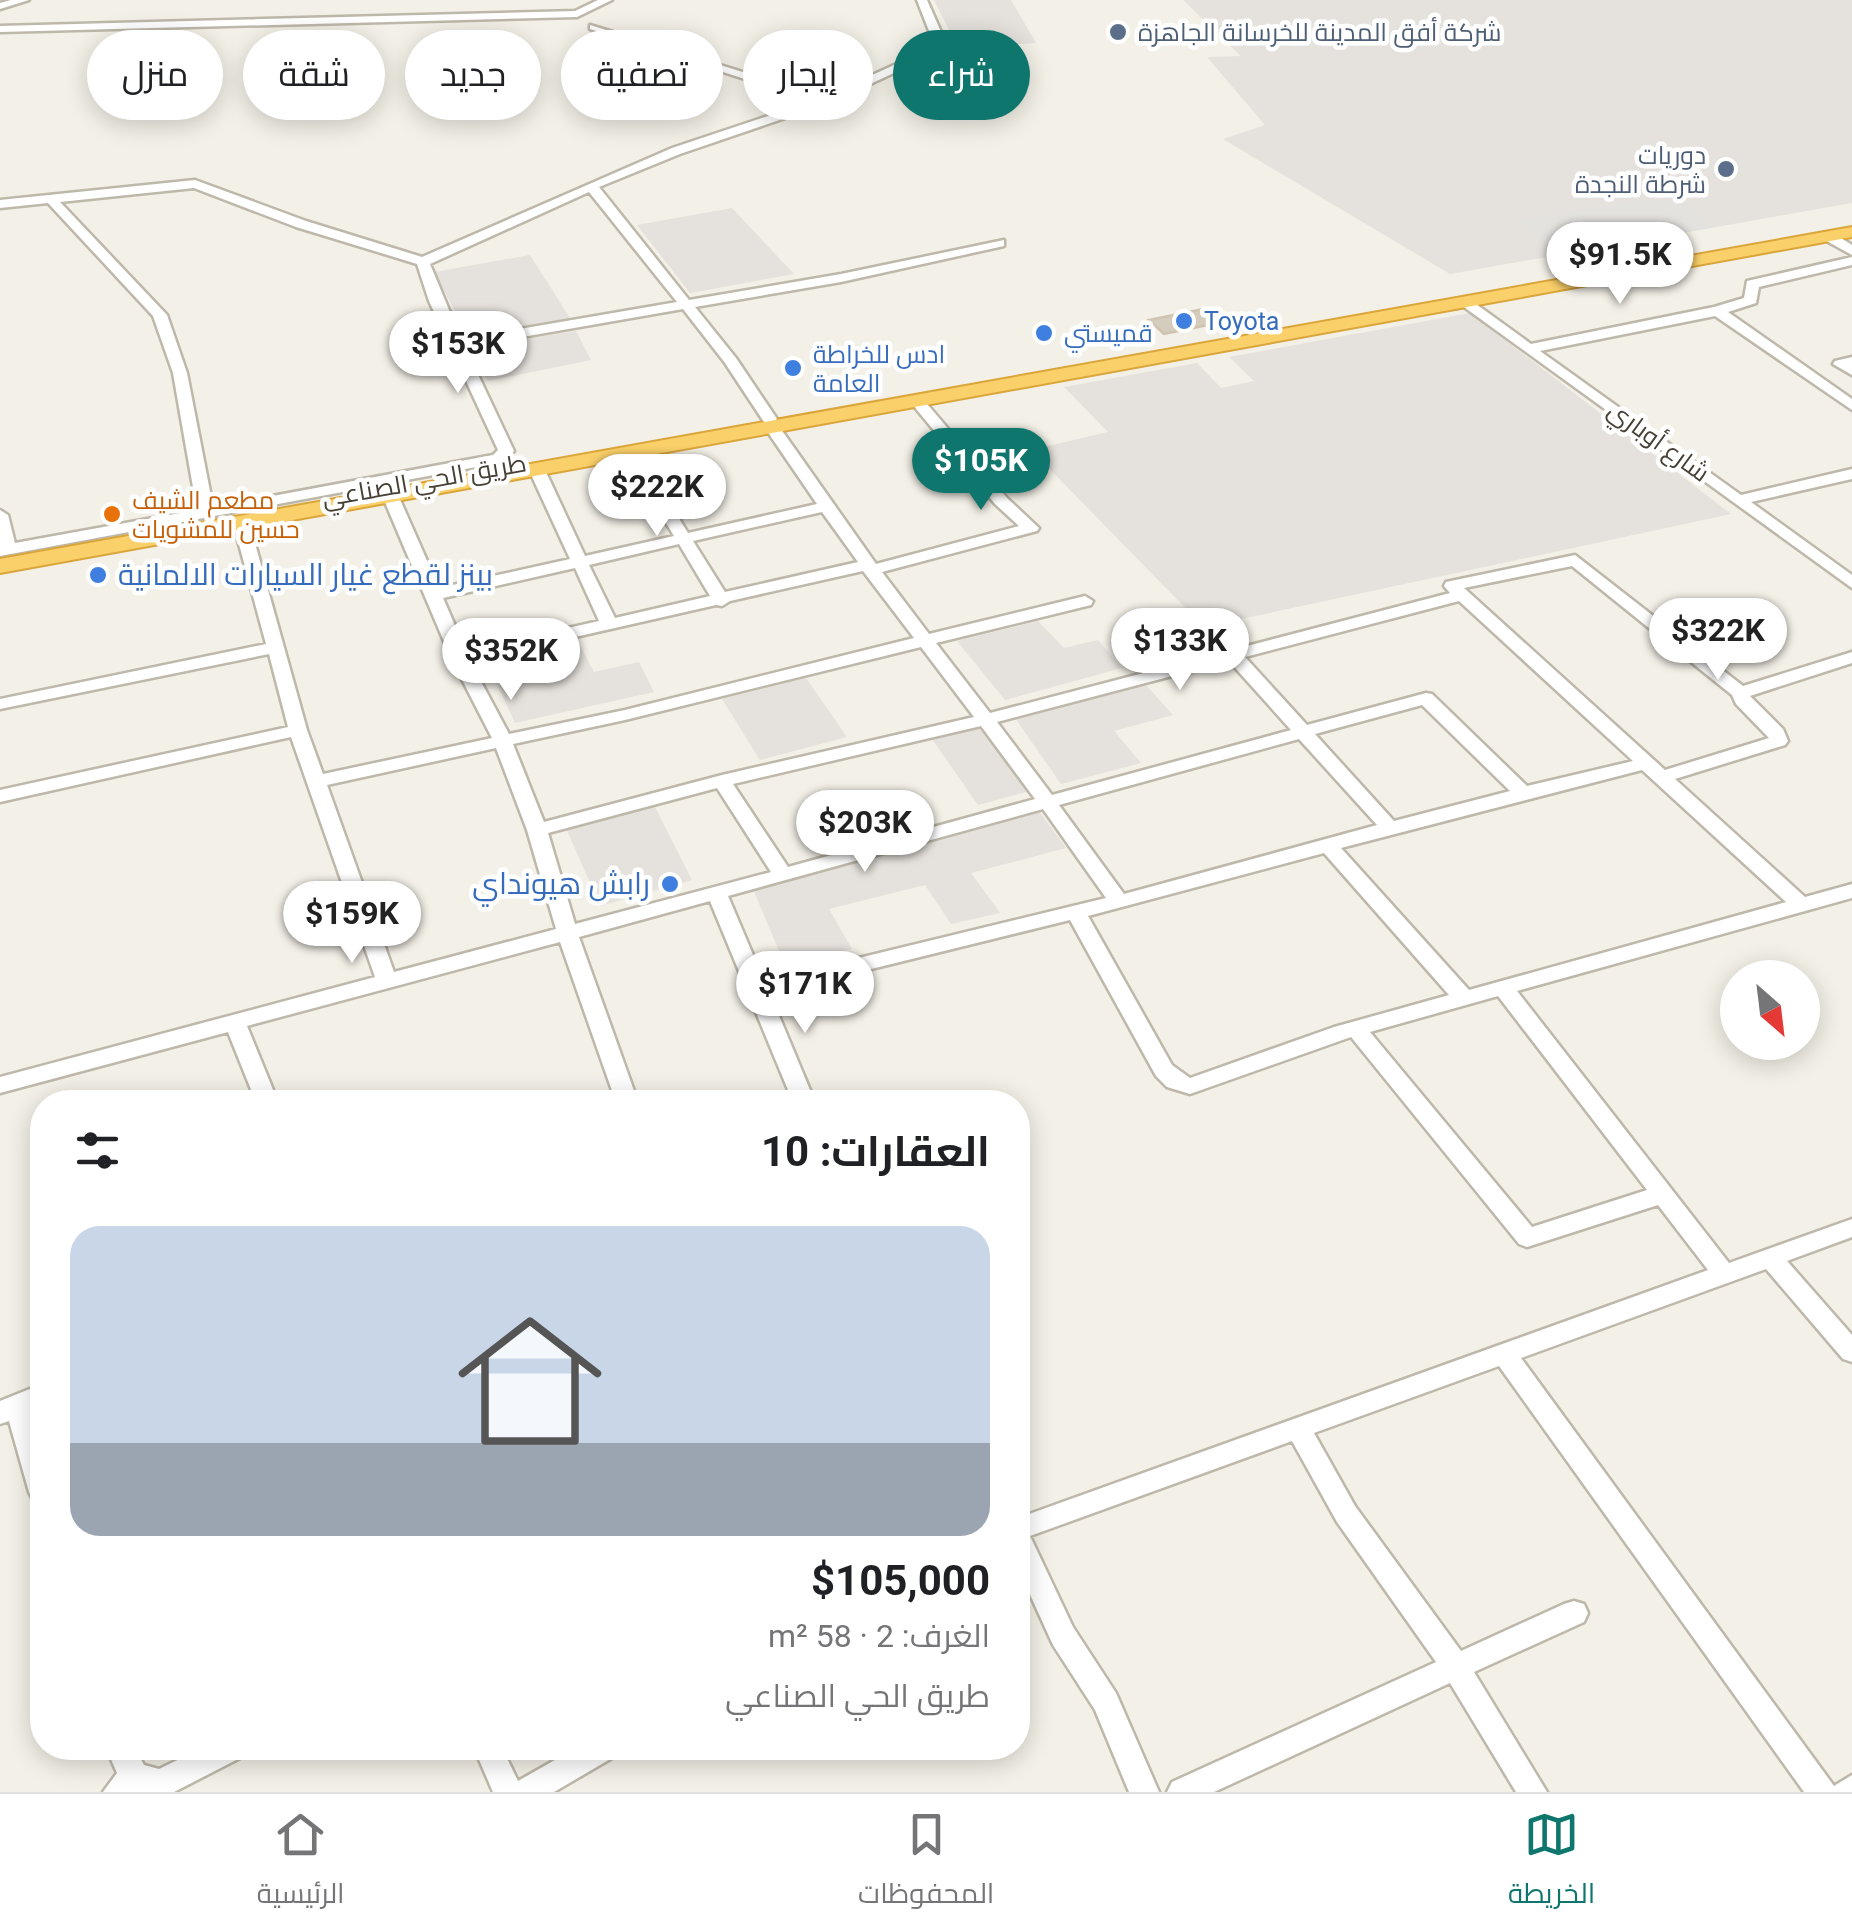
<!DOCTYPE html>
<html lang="ar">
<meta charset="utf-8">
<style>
:root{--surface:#fff;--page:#f6f6f6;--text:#202124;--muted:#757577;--line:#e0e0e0;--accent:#0f766e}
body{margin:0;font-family:Roboto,Cairo,sans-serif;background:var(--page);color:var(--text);direction:rtl;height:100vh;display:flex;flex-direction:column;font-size:38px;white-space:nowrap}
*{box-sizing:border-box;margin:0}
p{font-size:32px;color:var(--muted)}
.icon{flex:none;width:55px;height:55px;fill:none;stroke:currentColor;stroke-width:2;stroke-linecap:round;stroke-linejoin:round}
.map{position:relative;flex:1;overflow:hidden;direction:ltr}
.panel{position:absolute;left:30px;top:1090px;width:1000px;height:670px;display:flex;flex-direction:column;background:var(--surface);border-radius:40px;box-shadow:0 5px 25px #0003;direction:rtl}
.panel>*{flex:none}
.top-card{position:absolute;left:30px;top:30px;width:1000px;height:90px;direction:rtl;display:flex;gap:20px}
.needle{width:65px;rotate:152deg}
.tools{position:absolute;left:1720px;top:960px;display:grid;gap:20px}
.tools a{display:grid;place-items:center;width:100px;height:100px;border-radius:50%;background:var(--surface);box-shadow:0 5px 25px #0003;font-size:50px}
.price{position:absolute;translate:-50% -85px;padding:0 22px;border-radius:35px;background:#fff;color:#222;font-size:32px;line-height:65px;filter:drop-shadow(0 2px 5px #0008)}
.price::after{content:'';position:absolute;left:50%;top:60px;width:30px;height:22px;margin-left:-15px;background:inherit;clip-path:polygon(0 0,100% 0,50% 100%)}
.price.on{background:var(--accent);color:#fff}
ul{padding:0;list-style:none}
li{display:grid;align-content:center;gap:20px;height:530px;padding:0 40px}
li+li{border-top:2px solid var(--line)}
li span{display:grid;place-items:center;height:310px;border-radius:30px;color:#555}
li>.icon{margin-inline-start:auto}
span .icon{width:180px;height:180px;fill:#fffc;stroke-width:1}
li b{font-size:42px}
h2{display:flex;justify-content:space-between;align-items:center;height:120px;padding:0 40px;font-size:42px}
.tag{padding:0 35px;border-radius:45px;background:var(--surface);box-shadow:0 5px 25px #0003;font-size:35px;line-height:90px}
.tag.on{background:var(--accent);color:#fff}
.tab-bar{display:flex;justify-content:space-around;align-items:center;height:140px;border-top:2px solid var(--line);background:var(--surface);font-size:28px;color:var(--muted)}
.tab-bar a{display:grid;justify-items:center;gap:5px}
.tab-bar .on{color:var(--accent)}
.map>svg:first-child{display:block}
</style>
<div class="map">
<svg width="1852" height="1792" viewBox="0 0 1852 1792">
<rect width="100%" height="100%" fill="#f3f0e7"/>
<path fill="#e5e1dc" d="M934 0H1011L1036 43 958 48Z
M1183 0H1852V203L1450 274 1223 139 1265 125 1207 57 1241 56Z
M732 208 794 274 690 293 637 225Z
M530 255 570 318 468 335 434 272Z
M1470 313 1731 514 1204 627 1031 450 1108 432 1064 387 1197 363 1221 388 1231 386 1254 381 1229 357Z
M576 331 591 360 488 381 469 348Z
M1038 621 1064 648 1098 640 1122 668 1005 700 957 641Z
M579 643 594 672 639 662 654 692 515 723 498 686 550 674 540 652Z
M806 678 847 737 760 760 722 699Z
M1145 684 1173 715 1114 731 1141 763 1061 784 1015 718Z
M982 726 1030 791 978 805 932 739Z
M654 805 692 880 600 906 566 828Z
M1039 811 1066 848 971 873 1000 913 951 924 925 885 829 909 852 949 785 965 752 887Z"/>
<path fill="#e4e2df" d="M1675 195 1710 228 1563 254 1517 221Z"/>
<path fill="#d4ccbc" stroke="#cfc4b0" stroke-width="2.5" d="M1203 309 1218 323 1164 334 1149 320Z"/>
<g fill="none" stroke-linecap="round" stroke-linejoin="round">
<g stroke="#beb8aa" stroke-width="5">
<path id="minor" d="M11 0H29L0 9V3Z
M598 0H612L577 17 0 32V26L575 11Z
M917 0H927L945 41 935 54 829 103 680 154 599 187 689 300 841 274 1004 240V246L841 282 695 307 736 358 777 419 774 422H764L725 363 683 309 465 347 514 451 503 462 0 556V510L8 515 15 543 197 510 173 373 153 316 48 203 0 208V200L195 180 306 221 422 257 672 148 813 101 590 29V25L824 97 927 50 933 41ZM194 188 296 227 417 264 429 301 498 450 493 455 213 507 187 373 167 315 60 202ZM589 192 677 302 461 339 430 264Z
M1823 233H1833L1852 245V255L1823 239Z
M1852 257V265L1759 287 1756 303 1728 312 1852 399V410L1715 316 1540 351 1741 495 1852 469V479L1751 502 1852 575V588L1457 302 1469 299 1531 344 1714 307 1744 298 1747 281Z
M1852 357V375L1833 364 1835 361Z
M917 397 922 398 1007 498 1039 528 1037 531 882 572 929 634 1085 596 1093 601 1091 605 936 643 990 713 1450 593 1444 586 1446 582 1575 555 1743 686 1852 652V663L1750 696 1783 729 1788 741 1785 745 1675 779 1805 897 1852 884V898L1517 991 1729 1263 1852 1219V1237L1787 1261 1852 1335V1362L1843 1359 1766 1269 1521 1358 1834 1786 1852 1775V1792H1804L1499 1366 1314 1433 1355 1506 1461 1651 1564 1604 1574 1601 1584 1604 1588 1613 1584 1622 1474 1672 1547 1792H1516L1450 1683 1214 1792H1167L1172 1782 1436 1662 1337 1522 1292 1441 1030 1536 1073 1627 1116 1693 1159 1792H1129L1095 1710 1053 1645 1018 1568V1518L1708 1270 1658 1205 1527 1247 1519 1244 1351 1037 1190 1094 1167 1087 1156 1076 1070 920 770 994 815 1102H793L710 901 579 937 638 1102H616L560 942 247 1026 278 1102H256L228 1032 0 1093V1077L375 977 291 737 0 802V790L288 727 269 654 0 709V699L266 644 233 522 235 519H247L249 522 307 730 323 774 492 738 451 658 382 495 384 492 390 490 398 495 439 588 570 559 529 470 537 465 545 470 585 556 674 536 623 453 631 448 639 453 688 533 817 504 765 428 773 423 778 425 876 564 1019 526 995 504 912 404V398ZM822 512 858 562 725 592 693 541ZM679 544 710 596 615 618 589 565ZM1572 566 1732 695 1736 704 1769 738 1665 770 1464 588ZM575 568 599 621 466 651 443 598ZM863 571 914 638 625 710 509 734 470 661 716 605 722 606 730 601ZM1459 601 1633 761 1527 786 1432 694 1426 693 1307 725 1245 657ZM921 647 974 717 722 775 544 822 513 744 625 720ZM1229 661 1291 730 1052 795 997 722ZM1422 705 1510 791 1394 821 1315 734ZM981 726 1035 799 788 867 733 784ZM1299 739 1377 825 1124 894 1059 805ZM496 748 527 830 556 929 394 972 327 785ZM1642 770 1786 902 1469 990 1341 848ZM717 788 771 872 575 924 548 833ZM1043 809 1106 898 764 981 728 896ZM1324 853 1449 995 1334 1027 1190 1078 1172 1065 1088 916ZM1498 996 1647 1190 1532 1227 1370 1032Z
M42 1384V1405L31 1410 42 1449V1503L33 1500 29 1492 9 1421 0 1424V1401Z
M106 1748H135L144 1765 159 1769 202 1748H244L240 1758 174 1792H103L117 1773Z
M474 1748H502L518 1781 576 1748H616L612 1758 554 1792H493Z"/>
</g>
<g stroke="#daa53a" stroke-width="4">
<path id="highway" d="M1852 227V237L0 573V559Z"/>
</g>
<use href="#minor" fill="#fff" fill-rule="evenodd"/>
<use href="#highway" fill="#fad06a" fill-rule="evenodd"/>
</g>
<g fill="#5c6f8a" stroke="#fff" stroke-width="4">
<circle cx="1118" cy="32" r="10"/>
<circle cx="1726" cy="169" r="10"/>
</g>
<g fill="#3f7fe0" stroke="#fff" stroke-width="4">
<circle cx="1184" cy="321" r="10"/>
<circle cx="1044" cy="333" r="10"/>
<circle cx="793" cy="368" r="10"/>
<circle cx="98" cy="575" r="10"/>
<circle cx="670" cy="884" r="10"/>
</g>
<circle fill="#e8710a" stroke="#fff" stroke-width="4" cx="112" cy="514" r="10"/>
<g text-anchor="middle" stroke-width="9" stroke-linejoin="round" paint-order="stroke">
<g font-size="25" fill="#4e5e75" stroke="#fff" text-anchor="start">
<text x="1138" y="41">شركة أفق المدينة للخرسانة الجاهزة</text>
<text x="1706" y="164" text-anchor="end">دوريات<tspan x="1706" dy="29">شرطة النجدة</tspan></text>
</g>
<g font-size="25" fill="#366cbe" stroke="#fff" text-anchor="start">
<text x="1204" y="330">Toyota</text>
<text x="1064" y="342">قميستي</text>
<text x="813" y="363">ادس للخراطة<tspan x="813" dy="29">العامة</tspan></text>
</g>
<g font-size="25" fill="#464036" stroke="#fff">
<text transform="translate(1659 441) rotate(36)" y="9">شارع أوباري</text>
<text transform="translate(424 480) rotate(-10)" y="9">طريق الحي الصناعي</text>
</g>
<g font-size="25" fill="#c56008" stroke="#fff" text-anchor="start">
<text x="132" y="509">مطعم الشيف<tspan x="132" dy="29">حسين للمشويات</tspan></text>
</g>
<g font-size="30" fill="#366cbe" stroke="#fff" text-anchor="start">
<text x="118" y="585">بينز لقطع غيار السيارات الالمانية</text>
<text x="650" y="894" text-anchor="end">رابش هيونداي</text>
</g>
</g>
</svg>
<div class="tools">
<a><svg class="needle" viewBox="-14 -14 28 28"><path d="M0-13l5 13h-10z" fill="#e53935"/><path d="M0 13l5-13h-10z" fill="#757577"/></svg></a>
</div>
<b class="price" style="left:1620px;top:307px">$91.5K</b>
<b class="price" style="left:458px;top:396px">$153K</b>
<b class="price on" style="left:981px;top:513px">$105K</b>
<b class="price" style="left:657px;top:539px">$222K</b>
<b class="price" style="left:1718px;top:683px">$322K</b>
<b class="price" style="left:1180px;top:693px">$133K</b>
<b class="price" style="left:511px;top:703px">$352K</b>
<b class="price" style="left:865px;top:875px">$203K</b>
<b class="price" style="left:352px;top:966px">$159K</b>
<b class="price" style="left:805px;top:1036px">$171K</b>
<div class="top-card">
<a class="tag on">شراء</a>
<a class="tag">إيجار</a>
<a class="tag">تصفية</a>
<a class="tag">جديد</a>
<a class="tag">شقة</a>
<a class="tag">منزل</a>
</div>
<section class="panel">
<h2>العقارات: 10<svg class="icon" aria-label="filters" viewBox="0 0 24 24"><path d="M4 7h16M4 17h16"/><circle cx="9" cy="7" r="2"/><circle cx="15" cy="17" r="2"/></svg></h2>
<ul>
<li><span style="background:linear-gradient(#c9d6e8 70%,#9aa5b1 0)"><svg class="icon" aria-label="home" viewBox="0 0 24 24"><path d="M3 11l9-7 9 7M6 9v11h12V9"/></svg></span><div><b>$105,000</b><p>الغرف: 2 · 58 m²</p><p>طريق الحي الصناعي</p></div></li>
</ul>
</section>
</div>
<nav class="tab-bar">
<a class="on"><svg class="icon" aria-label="map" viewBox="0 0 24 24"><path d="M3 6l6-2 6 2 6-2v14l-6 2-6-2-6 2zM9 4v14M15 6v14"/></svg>الخريطة</a>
<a><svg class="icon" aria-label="saved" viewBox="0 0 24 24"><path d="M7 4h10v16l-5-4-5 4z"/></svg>المحفوظات</a>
<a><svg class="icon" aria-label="home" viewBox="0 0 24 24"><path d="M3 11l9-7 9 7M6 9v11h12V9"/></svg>الرئيسية</a>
</nav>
